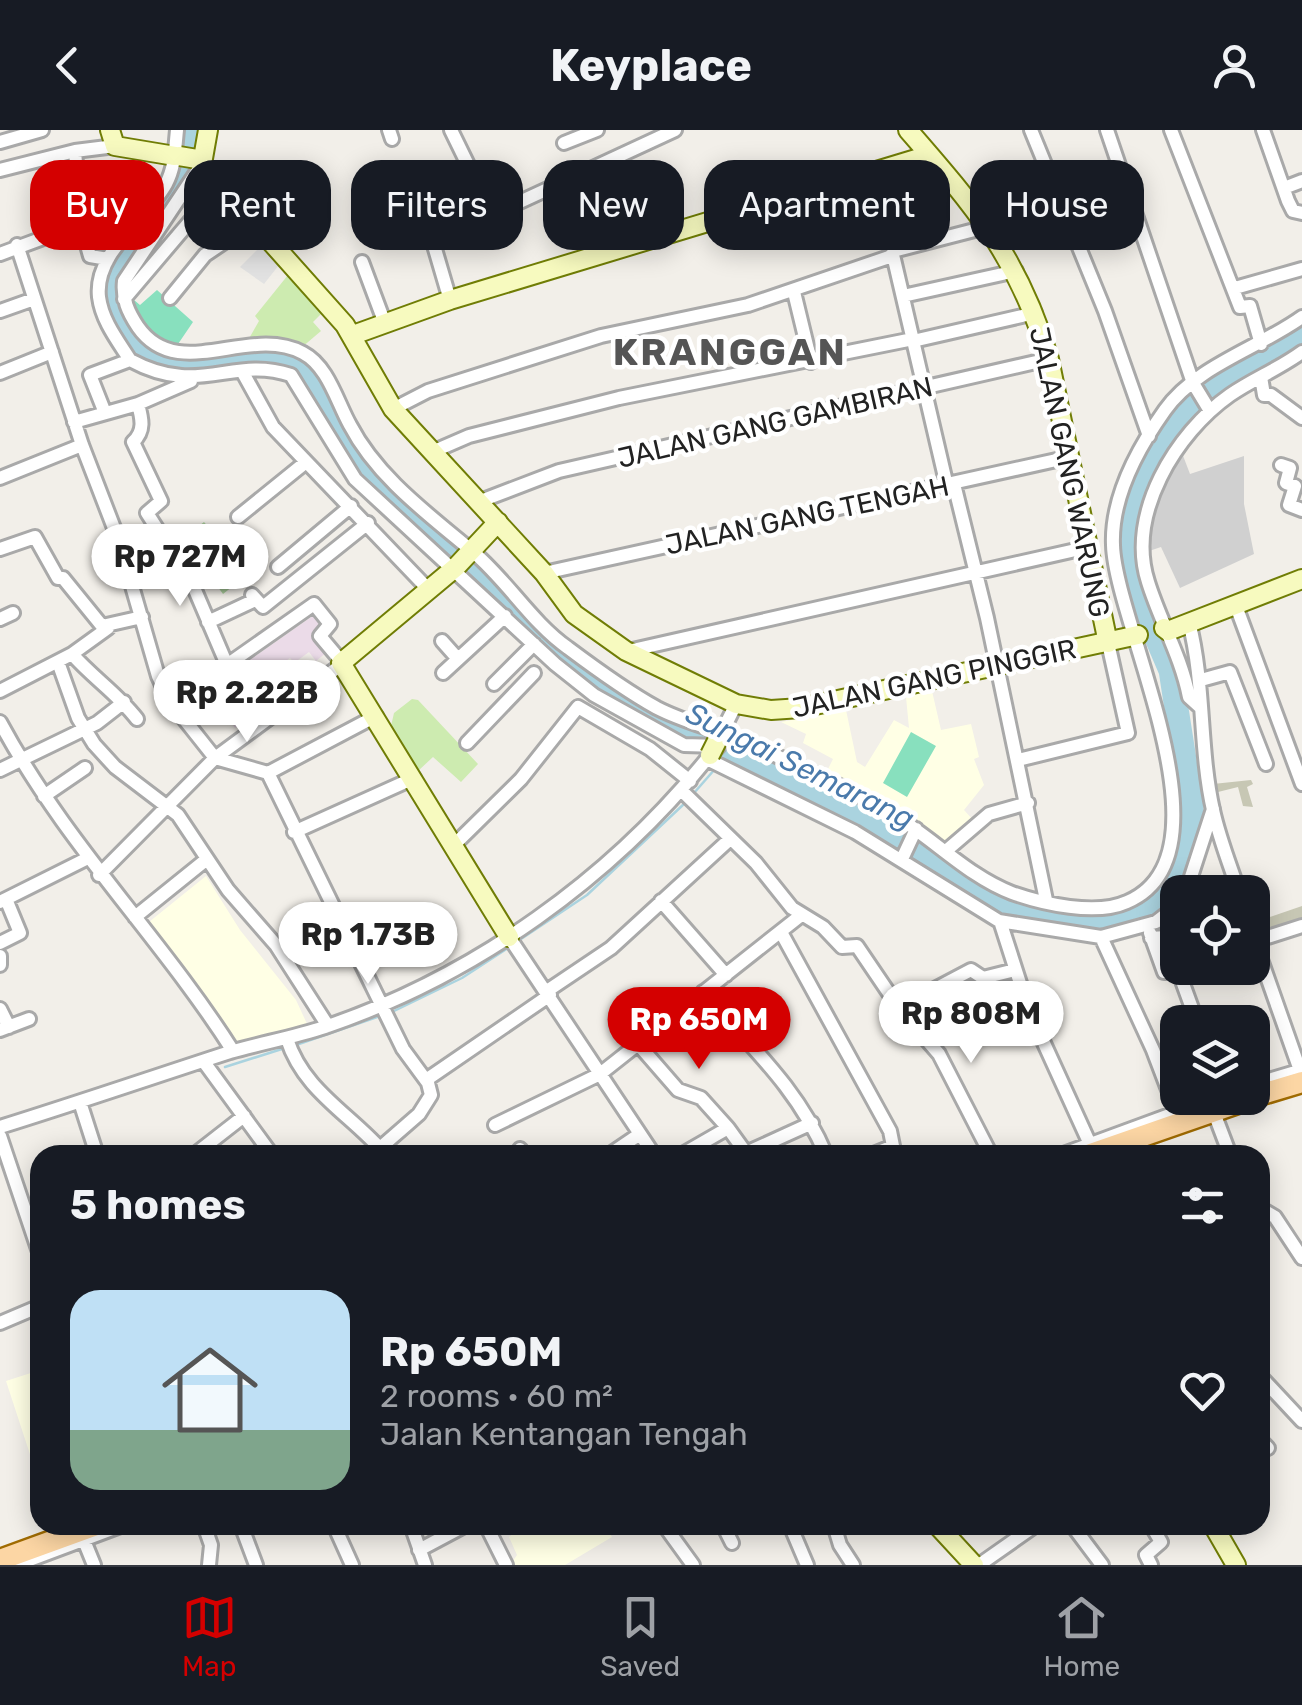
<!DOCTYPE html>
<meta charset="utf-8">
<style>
:root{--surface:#171b24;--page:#242831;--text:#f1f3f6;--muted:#9ea1a6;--line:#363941;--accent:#d40000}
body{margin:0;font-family:Rubik,sans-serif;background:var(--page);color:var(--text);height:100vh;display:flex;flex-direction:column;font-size:38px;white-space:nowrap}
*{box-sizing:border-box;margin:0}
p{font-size:32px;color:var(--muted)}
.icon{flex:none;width:55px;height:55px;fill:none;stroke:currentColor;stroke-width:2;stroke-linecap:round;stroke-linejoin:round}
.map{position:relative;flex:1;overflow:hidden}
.drawer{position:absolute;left:30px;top:1015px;width:1240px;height:390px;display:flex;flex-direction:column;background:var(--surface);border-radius:30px;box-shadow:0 5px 25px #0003}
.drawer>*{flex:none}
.guide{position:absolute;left:30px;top:30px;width:1242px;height:90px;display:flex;gap:20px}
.tools{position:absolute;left:1160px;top:745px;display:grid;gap:20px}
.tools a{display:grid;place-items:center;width:110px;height:110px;border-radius:20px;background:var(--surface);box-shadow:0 5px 25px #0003;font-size:50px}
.price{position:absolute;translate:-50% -85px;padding:0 22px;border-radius:35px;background:#fff;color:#222;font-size:32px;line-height:65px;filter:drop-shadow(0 2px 5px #0008)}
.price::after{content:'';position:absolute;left:50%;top:60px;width:30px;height:22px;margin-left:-15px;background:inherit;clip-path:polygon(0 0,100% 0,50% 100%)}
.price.active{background:var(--accent);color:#fff}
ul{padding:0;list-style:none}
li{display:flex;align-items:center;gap:30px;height:250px;padding:0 40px}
li span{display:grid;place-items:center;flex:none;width:280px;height:200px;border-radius:30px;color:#555}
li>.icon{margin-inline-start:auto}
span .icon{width:120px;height:120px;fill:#fffc;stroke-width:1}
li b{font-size:42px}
h2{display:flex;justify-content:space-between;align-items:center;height:120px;padding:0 40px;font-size:42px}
.chip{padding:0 35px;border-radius:30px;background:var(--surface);box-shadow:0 5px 25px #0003;font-size:35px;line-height:90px}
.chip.active{background:var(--accent);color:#fff}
header{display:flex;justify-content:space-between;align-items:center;height:130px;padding:0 40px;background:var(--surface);font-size:45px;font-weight:700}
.dock{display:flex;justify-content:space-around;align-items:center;height:140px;border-top:2px solid var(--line);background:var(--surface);font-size:28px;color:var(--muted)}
.dock a{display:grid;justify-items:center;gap:5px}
.dock .active{color:var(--accent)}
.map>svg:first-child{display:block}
</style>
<header><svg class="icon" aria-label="back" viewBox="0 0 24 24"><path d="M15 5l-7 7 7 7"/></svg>Keyplace<svg class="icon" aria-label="person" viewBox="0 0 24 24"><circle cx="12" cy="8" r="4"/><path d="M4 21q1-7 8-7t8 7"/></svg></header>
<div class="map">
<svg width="1302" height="1435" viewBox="0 0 1302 1435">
<rect width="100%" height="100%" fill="#f2efe9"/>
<path fill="#ebdbe8" d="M317 483 327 496V522L316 531 309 522 294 533 290 528 282 534 295 553 235 598 208 559Z"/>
<path fill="#ffffe5" d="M932 561 941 600 971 594 979 627 974 629 984 655 964 680 974 691 948 716 823 649 833 629 803 613 806 604 781 592 846 580 857 632 865 637 894 590 909 598 906 567Z
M206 746 240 800 296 870 308 896 238 914 149 792Z
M40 1240V1355L6 1251Z
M512 1395H605L612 1407 565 1435H510L517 1425 509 1407 516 1401Z"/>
<path fill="#d0d0d0" d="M1182 323 1190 344 1244 326V374L1254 424 1180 458 1161 417 1146 422 1159 357Z"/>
<path fill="#c7c7b4" d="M1251 650 1253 654 1247 657 1253 677 1243 676 1238 657 1214 663 1213 654Z
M1302 776V795L1260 808 1255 792Z"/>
<path fill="#cdebb0" d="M288 145 322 183 313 192 321 201 301 218 247 212 259 191 255 186Z
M412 569 418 570 478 634 461 652 433 627 418 641 391 596 394 583Z"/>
<path fill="#add19e" d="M204 392 219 409 224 405 252 441 223 464 183 409Z"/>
<path fill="#88e0be" d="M157 160 193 192 176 217 148 204 129 174 134 170 140 175Z
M911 602 936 616 907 667 883 653Z"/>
<path fill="#e2e2e2" d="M262 115 279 135 264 154 240 137Z"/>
<path fill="#aad3df" d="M184 0H199L185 55 123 146 145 213 165 224 232 219 285 221 314 236 348 299 551 513 617 560 684 596 743 616 842 662 908 698 994 759 1119 779 1155 763 1169 744 1181 688 1159 544 1138 495 1120 427 1124 372 1157 301 1185 264 1302 190V220L1242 254 1161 342 1141 447 1187 568 1202 664 1205 690 1185 762H1178L1174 779 1107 805 999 789 874 706 638 588 565 538 359 350 294 243 195 246 138 230C45 136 179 90 184 0Z"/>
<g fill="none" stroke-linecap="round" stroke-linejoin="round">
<path stroke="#aad3df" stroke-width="2.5" d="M694 663 715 639
M518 811 587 765 685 673
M392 882 462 848 508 818
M293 916 380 886
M225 937 285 918"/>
<g stroke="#a9a9a9" stroke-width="18">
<path id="street" d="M177 0C175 19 175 37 166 54 146 90 94 122 99 167 102 191 118 211 130 230 200 268 231 225 291 245L355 349 555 534 594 565 684 615 719 616 707 629 855 702 999 791 1101 807 1156 792 1178 775
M389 0 392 9
M451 0 492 84
M1031 0 1105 181 1149 306
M1107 0 1193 253 1210 281
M1171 0 1240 177 1250 176 1261 214
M1263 0 1288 71 1293 81 1302 83
M0 12 42 0
M564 13 597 0
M75 21 81 94 90 126 108 129
M613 29 643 112
M202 34 124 151C122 169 128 182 138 197 178 254 249 194 303 223 328 236 337 272 350 295 377 347 428 384 472 421 507 450 531 492 568 518 596 539 626 561 657 578 684 592 712 598 740 610 790 631 842 656 889 682 931 706 967 746 1012 763 1043 774 1096 786 1127 772 1238 725 1115 494 1113 415 1111 368 1138 318 1165 280 1196 236 1259 218 1302 187
M0 40 75 21 115 16
M415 51 450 170
M1284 58 1302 51
M242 79 308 43
M430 105 472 94 675 0
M17 115 82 315 119 411 158 546 169 570 215 628
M0 124 81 94
M893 125 947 356
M362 132 384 191
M1235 158 1302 139
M794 162 811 232
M903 166 1016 141
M170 168 205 125 254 92
M124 169 220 56
M0 181 34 169
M913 211 1035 183
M242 241 273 297 429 460
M0 243 52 222
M1261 247 1264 265H1271L1302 288
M138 274C142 289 145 301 133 312L161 371 147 383 192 453 227 535 314 474 330 494 320 506 341 531
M393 279 428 261 601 206 748 175 889 127 897 120 990 96
M105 283 90 245 130 230
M74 292 138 274 191 251
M432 322 469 306 619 268 913 209
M1281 335 1290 338 1286 353 1295 356 1289 375 1302 380
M0 348 82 315
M954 354 987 488 1046 770
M478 372 559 341 1049 229
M238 387 306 332
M0 419 35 407 58 448H63L102 496 142 487
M278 437 351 376
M544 443 1070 327
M252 465 263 477 368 393
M1236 476 1302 654
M0 489 13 483
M208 492 255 470
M1189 492C1205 554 1199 618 1213 680 1219 708 1230 735 1239 762
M442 511 458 529
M628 521 1089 417
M72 524C93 548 117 563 137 589
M58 532 78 588 94 614 115 637 178 685 228 760 276 815 328 896
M443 543 505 486
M1201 550 1230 542 1266 634
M494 554 534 514
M0 561 72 524 108 498
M1200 577 1189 567C1181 526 1160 491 1148 452 1126 384 1176 303 1230 265 1253 249 1279 239 1302 222
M0 592C66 715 160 806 233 921
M719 608 736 574
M467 613 534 543
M215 628 268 643
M1018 630 1128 603 1108 513
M0 640 97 593 124 572
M268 643 403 919 428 953 431 965 419 984 380 1018
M268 643 376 586
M681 660 756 733 792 778 823 797 842 817 857 816 899 878 939 924 991 1025
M44 666 85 638
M294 702 414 648
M454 715 521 649 578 577 650 619 690 651
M947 720 989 684 1028 673
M902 729 916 699
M99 745 215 628 341 535
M1186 762 1213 679
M661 771 726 845
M0 772 86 729
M135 787 207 729
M1000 791 1028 878 1094 1023
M1150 803 1164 842H1178
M782 804 890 1001 893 1016 871 1025
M1252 804 1302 946
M509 807 654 1025
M1101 807 1153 920 1180 991
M1151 808 1166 807 1197 892
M1255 811 1302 796
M0 813 20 803 6 769
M0 826V835
M547 861 611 818 730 709
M703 862C750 916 798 958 826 1025
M899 878 971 840 983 848 1015 840
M0 879 9 897
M0 900 29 889
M287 909C304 962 351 984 386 1025
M638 914 678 960 701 968 728 998
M204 932 272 1025
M426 950 550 865
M1252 955 1302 940
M80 972 97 1025
M1213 980 1230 1025
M495 995 600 944 800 786
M0 997C77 973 153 947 230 922 262 913 294 907 325 897 475 846 612 748 710 625
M0 1006 40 1125
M520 1019 525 1025
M194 1025 244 986
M609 1025 640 1004
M681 1025 728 998 746 1023 812 993
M1061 1025 1216 968
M1260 1078 1275 1087 1302 1128
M0 1193 40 1176
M1260 1246 1302 1291
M1260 1310 1268 1318
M204 1395 211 1415 209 1435
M241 1395 256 1435
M334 1395 352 1435
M411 1395 425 1435
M486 1395 506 1435
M664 1395 693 1435
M723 1395 732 1413
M790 1395 807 1435
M834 1395 840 1415 853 1435
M1072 1395 1102 1435
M81 1403 94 1435
M419 1420 466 1395
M16 1435 123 1395
M979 1435 1036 1395
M1151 1435 1146 1425 1161 1412 1151 1395"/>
</g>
<g stroke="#707d05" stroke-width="22">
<path id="secondary" d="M110 0 115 16 175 26
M908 0C975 77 1019 128 1049 229L1108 513
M179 26 197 29 345 195 393 279 544 443 574 484 626 521 736 574 771 580 801 578 1138 505
M202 34 208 0
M353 205 450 170 929 25
M498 392 456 437 341 533 509 807
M1164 498 1168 501 1302 449
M937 1395 974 1435
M1213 1395 1236 1435"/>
</g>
<g stroke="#a06b00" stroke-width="25">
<path id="primary" d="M1252 967 1302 952
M1088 1025 1252 968
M0 1430 96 1395"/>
</g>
<use href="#street" stroke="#fff" stroke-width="12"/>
<use href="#secondary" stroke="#f7fabf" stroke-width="18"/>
<use href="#primary" stroke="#fcd6a4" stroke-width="20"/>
<g stroke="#707d05" stroke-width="22" stroke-linecap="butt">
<path id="secondary-bridge" d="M710 625 718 609"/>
</g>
<use href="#secondary-bridge" stroke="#f7fabf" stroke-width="18"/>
</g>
<g text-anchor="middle" stroke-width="9" stroke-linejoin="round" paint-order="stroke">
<g font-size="28" fill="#222" stroke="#fff">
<text transform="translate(775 292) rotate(-13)" y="10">JALAN GANG GAMBIRAN</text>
<text transform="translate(1070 342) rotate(78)" y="10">JALAN GANG WARUNG</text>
<text transform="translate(807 385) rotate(-12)" y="10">JALAN GANG TENGAH</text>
<text transform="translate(934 548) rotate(-12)" y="10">JALAN GANG PINGGIR</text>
</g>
<g font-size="30" font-style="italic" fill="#4a7aab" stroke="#fff">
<text transform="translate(800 636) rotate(26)" y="10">Sungai Semarang</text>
</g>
<g font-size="38" font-weight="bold" letter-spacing="2.5" fill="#555" stroke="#fff">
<text x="730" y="235">KRANGGAN</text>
</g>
</g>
</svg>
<div class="tools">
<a><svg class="icon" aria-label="locate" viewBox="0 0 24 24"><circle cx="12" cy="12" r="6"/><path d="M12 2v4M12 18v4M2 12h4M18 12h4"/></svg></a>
<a><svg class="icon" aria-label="layers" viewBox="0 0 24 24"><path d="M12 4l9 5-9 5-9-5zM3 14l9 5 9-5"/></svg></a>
</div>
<b class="price" style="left:180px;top:479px">Rp 727M</b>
<b class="price" style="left:247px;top:615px">Rp 2.22B</b>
<b class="price" style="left:368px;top:857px">Rp 1.73B</b>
<b class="price" style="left:971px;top:936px">Rp 808M</b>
<b class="price active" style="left:699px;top:942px">Rp 650M</b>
<div class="guide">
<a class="chip active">Buy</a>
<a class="chip">Rent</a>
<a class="chip">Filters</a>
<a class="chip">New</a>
<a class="chip">Apartment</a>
<a class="chip">House</a>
</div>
<section class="drawer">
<h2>5 homes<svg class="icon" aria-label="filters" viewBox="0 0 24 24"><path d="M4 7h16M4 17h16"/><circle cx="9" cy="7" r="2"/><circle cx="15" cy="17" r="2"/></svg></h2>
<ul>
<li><span style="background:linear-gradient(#bfe0f5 70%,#7fa58c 0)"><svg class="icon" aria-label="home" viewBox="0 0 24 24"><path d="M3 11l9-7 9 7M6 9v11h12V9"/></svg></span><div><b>Rp 650M</b><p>2 rooms · 60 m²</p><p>Jalan Kentangan Tengah</p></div><svg class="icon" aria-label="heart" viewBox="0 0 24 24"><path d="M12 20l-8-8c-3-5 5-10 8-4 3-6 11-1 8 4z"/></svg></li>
</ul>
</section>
</div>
<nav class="dock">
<a class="active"><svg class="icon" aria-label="map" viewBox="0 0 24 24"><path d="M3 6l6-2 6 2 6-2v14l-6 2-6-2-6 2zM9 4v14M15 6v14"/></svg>Map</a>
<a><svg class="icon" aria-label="saved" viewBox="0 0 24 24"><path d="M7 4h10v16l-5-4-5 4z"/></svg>Saved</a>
<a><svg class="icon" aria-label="home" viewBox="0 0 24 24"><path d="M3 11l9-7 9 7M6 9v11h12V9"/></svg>Home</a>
</nav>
